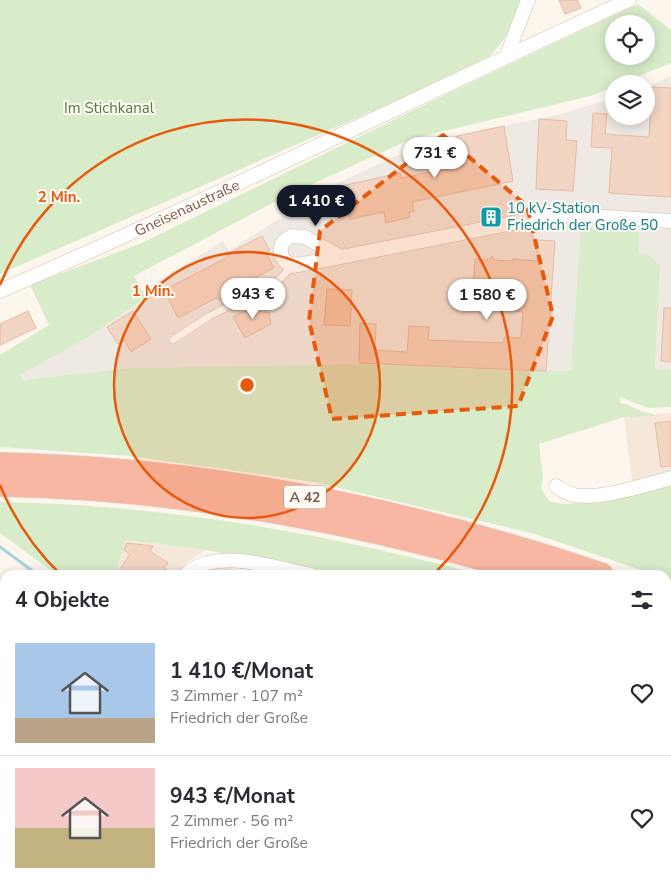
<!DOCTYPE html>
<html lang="de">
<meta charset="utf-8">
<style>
:root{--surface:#fff;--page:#f7f7f7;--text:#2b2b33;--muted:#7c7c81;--line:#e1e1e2;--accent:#111827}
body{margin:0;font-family:"Nunito Sans",sans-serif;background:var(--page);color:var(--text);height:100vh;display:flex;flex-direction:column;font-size:19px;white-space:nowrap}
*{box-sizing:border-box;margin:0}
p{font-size:16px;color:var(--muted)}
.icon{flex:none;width:28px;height:28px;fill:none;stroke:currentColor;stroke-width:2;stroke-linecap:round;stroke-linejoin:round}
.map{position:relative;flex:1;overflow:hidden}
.panel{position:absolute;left:0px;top:570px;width:671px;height:321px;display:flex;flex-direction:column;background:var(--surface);border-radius:15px 15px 0 0;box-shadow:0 2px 12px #0003}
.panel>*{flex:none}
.tools{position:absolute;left:605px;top:15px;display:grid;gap:10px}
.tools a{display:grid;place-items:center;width:50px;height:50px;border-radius:50%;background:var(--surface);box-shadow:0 2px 12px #0003;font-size:25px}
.price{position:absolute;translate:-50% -42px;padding:0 11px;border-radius:18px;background:#fff;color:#222;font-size:16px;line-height:32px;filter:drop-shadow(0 1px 2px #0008)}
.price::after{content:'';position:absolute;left:50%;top:30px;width:15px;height:11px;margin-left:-8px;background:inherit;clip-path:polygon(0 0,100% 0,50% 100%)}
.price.current{background:var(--accent);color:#fff}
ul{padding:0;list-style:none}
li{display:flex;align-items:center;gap:15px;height:125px;padding:0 15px}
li+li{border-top:1px solid var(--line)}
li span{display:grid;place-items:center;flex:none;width:140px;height:100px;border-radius:0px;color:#555}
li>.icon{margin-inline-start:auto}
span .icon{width:60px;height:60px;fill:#fffc;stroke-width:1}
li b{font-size:21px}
h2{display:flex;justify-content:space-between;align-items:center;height:60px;padding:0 15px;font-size:21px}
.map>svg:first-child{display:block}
</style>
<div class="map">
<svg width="671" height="891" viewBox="0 0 671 891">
<rect width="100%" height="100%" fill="#fdf6ec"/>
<path fill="#f5e8da" d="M671 413V472L632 482 624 417Z
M126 540 168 545 206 550 187 562 175 575H115Z
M220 567 266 574 270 575H193Z
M666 688 671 690V748L666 750Z
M671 762V878L666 880V764Z
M5 791V886H233L239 891H0V794Z
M254 886H364L370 891H260Z
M494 886H559L566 891H500Z
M579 886H655L646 891H584Z"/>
<path fill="#efe9e4" d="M671 76V370H655L660 266 571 371H530L353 364 129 368 21 380 20 375 87 338 145 299 142 291 223 241 229 250 336 184 400 154 455 136 561 114 614 98V116H646V87Z"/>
<path fill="#d8ecc9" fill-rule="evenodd" d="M0 0H522L507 35 490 56 396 101 0 274Z
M638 4 671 30V63L619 84H614V86L594 95 411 139 286 196 134 276 146 298 87 338 20 375 22 380 129 368 353 364 530 371H571L581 228 639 232 638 254 649 255 660 266 655 370H671V407L648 408 620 397V403C632 405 642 414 654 414V416L624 417 539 444 543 478 541 489 549 501C571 511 645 490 671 484V581L666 579V575H656L535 534 314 482 129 456 0 447V355L49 325 30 285 142 243 447 94ZM614 24H646V56H614Z
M0 502C128 504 256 522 380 550 414 558 447 565 480 575H333L206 550 126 540 115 575H57L0 533Z"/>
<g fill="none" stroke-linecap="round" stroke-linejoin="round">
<path stroke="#a5d3da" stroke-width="3" d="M0 547 38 575
M427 886 432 891"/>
</g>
<path fill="#f3d5c3" stroke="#e6bba3" d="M559 0H577L581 8 565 14Z
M652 87 671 88V197L609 193 612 148 591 147 593 113 607 114 605 134 649 137Z
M539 119 567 121 566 140 577 141 573 191 536 189Z
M504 126 513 181 412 202 414 211 409 212 410 217 386 223 384 212 350 219 342 186 400 173 401 178 463 166 457 136Z
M262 236 270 251 266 253 274 268 223 294 221 300 216 298 178 318 164 290 228 257 227 254Z
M538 240 555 241 546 371 359 363 360 323 376 324 375 350 407 352 409 326 429 327 428 340 504 343V337L521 338 523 312 472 306 475 259 488 260 492 256 494 260 513 261V259L537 261Z
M327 289 352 290 350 326 324 325Z
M261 303 266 313 269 312 271 324 245 338 233 317Z
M664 308H671V362L661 361Z
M28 311 36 328 0 345V324Z
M133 311 151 339 131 352 124 340 118 344 107 327Z
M671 421V466L661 467 655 423Z
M127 543 153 546 150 551 168 563 164 568 175 575H116L130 554 124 550Z"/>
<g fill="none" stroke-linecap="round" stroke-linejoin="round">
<g stroke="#d1beb0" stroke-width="8">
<path id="lane" d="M173 340 208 317 280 279 292 266
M0 686 1 685"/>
</g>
<g stroke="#d1beb0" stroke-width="15">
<path id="street" d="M507 55 528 0
M292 236 305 237 341 257 292 266C278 260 276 242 292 236Z
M341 257 548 216 572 215 671 221
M0 291C212 199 419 96 629 0
M556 486C561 489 568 494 574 495 599 500 646 485 671 478
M185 575C216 546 274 568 311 575
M666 679 671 681
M666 757 671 755
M0 786 5 783
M243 886 249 891
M570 886 575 891
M81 891 85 886"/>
</g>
<g stroke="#dad1cd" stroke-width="26">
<path id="highway" d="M0 465C204 469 407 510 601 575
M0 484C183 487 366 522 541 575
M666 599 671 601
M666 620 671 621"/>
</g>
<use href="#lane" stroke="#fff" stroke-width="7"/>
<use href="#street" stroke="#fff" stroke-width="14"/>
<use href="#highway" stroke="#f7b7a3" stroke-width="25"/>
</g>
<path fill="#e8590c" fill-opacity="0.2" stroke="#e8590c" stroke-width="4" stroke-dasharray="10 6" stroke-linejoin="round" d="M443 135 527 206 553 316 518 406 332 419 309 321 320 231Z"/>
<circle cx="247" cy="385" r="133" fill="#e8590c" fill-opacity=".12"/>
<g fill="none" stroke="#e8590c" stroke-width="2.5">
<circle cx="247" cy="385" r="133"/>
<path d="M61 575A266 266 0 0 1 0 485M0 285A266 266 0 1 1 433 575"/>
</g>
<defs>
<g id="building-square" transform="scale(1.125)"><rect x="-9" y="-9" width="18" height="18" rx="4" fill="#0f9aa8" stroke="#fffaf3"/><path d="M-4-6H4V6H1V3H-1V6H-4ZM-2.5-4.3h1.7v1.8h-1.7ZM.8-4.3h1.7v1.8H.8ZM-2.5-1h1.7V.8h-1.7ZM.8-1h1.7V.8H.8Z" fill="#fff"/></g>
</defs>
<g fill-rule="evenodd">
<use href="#building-square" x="491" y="217"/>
</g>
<g text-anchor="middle" stroke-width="4" stroke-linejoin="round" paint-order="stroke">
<rect fill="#fffaf3" stroke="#a28b7f" stroke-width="1" x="284" y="485.5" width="42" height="23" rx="4"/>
<g font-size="14" font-weight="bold" fill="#7a5c4d">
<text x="305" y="502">A 42</text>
</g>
<g font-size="15" fill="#537a41" stroke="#fffaf3">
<text x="109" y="113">Im Stichkanal</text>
</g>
<g font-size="15" fill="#7a5c4d" stroke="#fffaf3">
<text transform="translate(187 208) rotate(-25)" y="5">Gneisenaustraße</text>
</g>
<g font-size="15" fill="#0d838f" stroke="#fffaf3" text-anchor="start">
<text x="507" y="213">10 kV-Station<tspan x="507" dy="17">Friedrich der Große 50</tspan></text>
</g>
</g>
<circle cx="247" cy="385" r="8" fill="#e8590c" stroke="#fffaf3" stroke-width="2.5"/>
<g font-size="15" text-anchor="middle" font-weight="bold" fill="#e8590c" stroke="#fffaf3" stroke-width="4" stroke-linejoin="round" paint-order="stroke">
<text x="59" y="202">2 Min.</text>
<text x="153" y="296">1 Min.</text>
</g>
</svg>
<div class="tools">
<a><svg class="icon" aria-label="locate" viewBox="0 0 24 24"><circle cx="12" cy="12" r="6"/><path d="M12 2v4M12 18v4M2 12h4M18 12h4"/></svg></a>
<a><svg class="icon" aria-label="layers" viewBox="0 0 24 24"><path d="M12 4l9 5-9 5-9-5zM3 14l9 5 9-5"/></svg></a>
</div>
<b class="price" style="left:435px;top:179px">731 €</b>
<b class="price current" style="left:316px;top:227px">1 410 €</b>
<b class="price" style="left:253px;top:320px">943 €</b>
<b class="price" style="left:487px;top:321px">1 580 €</b>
<section class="panel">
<h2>4 Objekte<svg class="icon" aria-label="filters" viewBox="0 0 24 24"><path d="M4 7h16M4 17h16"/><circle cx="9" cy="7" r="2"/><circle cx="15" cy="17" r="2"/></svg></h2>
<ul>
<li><span style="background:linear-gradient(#a9c7e8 75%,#b9a48a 0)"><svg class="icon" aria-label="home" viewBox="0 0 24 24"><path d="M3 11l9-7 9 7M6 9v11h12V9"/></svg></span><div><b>1 410 €/Monat</b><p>3 Zimmer · 107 m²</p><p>Friedrich der Große</p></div><svg class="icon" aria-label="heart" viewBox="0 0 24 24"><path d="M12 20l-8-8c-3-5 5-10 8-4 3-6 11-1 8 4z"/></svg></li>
<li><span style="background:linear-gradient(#f6c9c9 60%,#c2b280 0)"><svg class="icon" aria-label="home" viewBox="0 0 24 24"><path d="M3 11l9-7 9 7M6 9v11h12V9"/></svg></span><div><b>943 €/Monat</b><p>2 Zimmer · 56 m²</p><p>Friedrich der Große</p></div><svg class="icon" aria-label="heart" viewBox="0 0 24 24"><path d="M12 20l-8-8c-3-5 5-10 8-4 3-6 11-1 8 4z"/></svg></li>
</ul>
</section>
</div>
